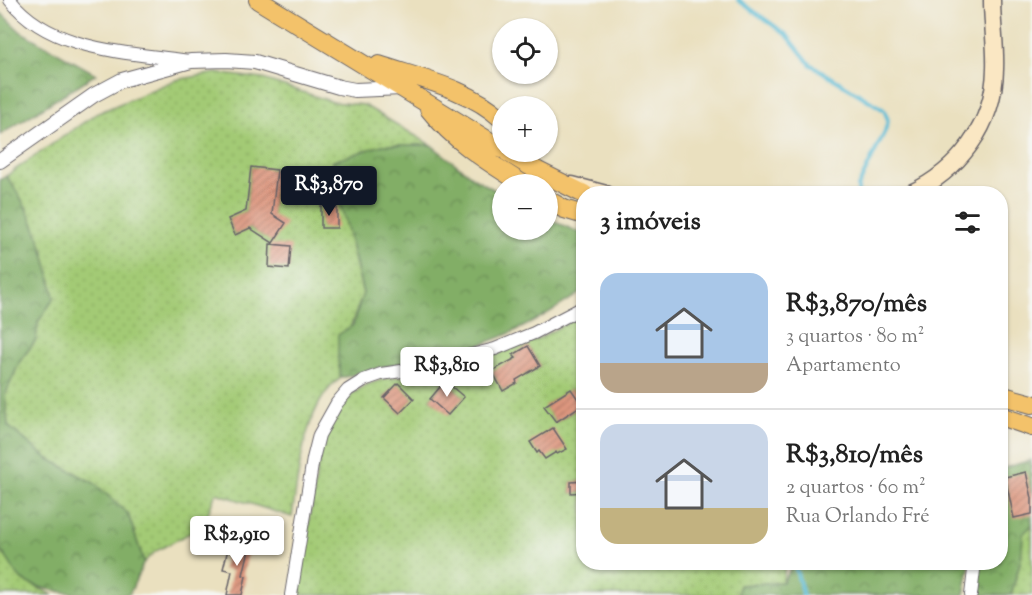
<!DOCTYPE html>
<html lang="pt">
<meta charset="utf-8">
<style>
:root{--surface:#fff;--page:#f6f6f6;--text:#222;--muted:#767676;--line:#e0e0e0;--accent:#111827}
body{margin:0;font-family:"Sorts Mill Goudy",serif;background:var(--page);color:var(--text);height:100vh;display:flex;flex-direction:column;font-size:22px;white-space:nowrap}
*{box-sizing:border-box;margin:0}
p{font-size:20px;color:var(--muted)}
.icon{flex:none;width:33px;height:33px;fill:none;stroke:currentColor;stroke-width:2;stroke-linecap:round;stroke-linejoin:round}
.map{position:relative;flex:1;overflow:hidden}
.details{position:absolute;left:576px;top:186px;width:432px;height:384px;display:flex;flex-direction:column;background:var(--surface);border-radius:24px;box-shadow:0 2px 4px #0004}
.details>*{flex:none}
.tools{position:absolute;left:492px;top:18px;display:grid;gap:12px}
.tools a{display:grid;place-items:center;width:66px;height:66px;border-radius:50%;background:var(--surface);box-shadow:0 2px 4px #0004;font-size:30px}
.price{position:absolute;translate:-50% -51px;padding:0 14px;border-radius:6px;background:#fff;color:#222;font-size:20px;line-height:39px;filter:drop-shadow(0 2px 3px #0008)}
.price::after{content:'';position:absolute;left:50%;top:36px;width:18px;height:14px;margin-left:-9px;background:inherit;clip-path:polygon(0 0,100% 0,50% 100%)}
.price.active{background:var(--accent);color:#fff}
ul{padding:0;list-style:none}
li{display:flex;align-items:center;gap:18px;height:150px;padding:0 24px}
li+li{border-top:2px solid var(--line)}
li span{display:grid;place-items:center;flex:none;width:168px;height:120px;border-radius:18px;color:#555}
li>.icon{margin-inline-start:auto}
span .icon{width:72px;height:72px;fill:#fffc;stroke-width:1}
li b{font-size:26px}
h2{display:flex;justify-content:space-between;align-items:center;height:72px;padding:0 24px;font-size:26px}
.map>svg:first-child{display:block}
</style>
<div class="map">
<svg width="1032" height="595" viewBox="0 0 1032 595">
<defs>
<pattern id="grass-dots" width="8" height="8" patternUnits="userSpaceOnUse" patternTransform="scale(1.5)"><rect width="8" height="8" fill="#a3ca74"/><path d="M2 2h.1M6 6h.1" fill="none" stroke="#8cad65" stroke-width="1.8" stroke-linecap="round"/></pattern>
<pattern id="forest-crowns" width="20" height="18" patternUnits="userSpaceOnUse" patternTransform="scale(1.5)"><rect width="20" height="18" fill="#82ae66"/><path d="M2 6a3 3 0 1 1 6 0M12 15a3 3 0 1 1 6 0" fill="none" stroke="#6a8d55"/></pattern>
<pattern id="building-hatch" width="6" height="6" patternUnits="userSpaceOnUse" patternTransform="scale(1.5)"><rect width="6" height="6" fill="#dd967e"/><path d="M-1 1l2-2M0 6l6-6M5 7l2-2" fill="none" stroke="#b37a68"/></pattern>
</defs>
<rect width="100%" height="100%" fill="#f6f6f2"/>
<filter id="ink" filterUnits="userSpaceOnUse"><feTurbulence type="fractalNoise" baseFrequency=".0167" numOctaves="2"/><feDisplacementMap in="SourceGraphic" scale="12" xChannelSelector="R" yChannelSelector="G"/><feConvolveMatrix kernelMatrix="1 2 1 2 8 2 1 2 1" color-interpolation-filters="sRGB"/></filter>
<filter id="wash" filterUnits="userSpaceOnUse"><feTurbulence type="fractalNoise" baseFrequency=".008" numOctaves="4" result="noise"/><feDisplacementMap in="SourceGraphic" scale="24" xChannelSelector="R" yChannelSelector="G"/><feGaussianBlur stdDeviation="1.35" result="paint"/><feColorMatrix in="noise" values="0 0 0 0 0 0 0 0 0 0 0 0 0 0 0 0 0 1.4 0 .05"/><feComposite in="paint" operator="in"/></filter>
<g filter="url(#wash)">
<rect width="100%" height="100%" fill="#eae0bf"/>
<path fill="url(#grass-dots)" stroke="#627658" stroke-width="1.5" fill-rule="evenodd" d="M216 73 263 79 333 102 364 105 431 145H382L330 174 345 220 363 294 338 359 341 378C304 402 298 477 292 517L216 493 203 526 156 551 144 562 128 514 94 483 47 458 8 426 5 395 20 361 36 340 38 322 54 298C47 255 33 211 6 176L96 114 175 80ZM251 167 277 170 272 214 273 242 250 228 235 235 228 220 246 211Z
M583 314V481L571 482V493L583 492 584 562 785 563 783 582 740 585 738 595H297L323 435 340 408 352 394 366 385 384 379 438 371 500 353 538 339ZM528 347 540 366 526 375 514 355ZM506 364 517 383 503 391 492 372ZM445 381 464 397 449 414 430 399ZM398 384 413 398 400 413 384 398ZM571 389 582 406 556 422 545 406Z
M1032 525V595H1011L1021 559 1023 533Z
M0 550 8 557 21 579 53 595H0Z"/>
<path fill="url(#forest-crowns)" stroke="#526850" stroke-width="1.5" d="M0 12 21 32 96 74 0 135Z
M382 145H431L474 178 502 194V230H548V219L583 234V291C553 311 521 331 485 343 438 358 389 363 341 378L338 359V335L353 325 363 293 346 222 330 174 333 161Z
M6 176C33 211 47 255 54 298L38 322 36 340 20 361 5 395 8 426 47 458 94 483 128 514 144 562 130 593 127 595C94 595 50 595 22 580 14 573 9 558 0 550V180Z
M1031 460 1032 525 1023 534 1021 559 1011 595H976L980 563 1000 562 1001 469Z
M794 563H970L964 595H738L739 585 783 582Z"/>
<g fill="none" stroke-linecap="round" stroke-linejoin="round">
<path stroke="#54b9d3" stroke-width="4" d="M738 0 787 35 810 64 884 110 888 120 885 131 858 187V194
M794 562 803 595"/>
</g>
<g id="blocks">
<path fill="url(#building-hatch)" d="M251 167 277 170 272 214 286 223 273 243 250 228 235 235 228 219 246 211Z
M321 206H337V228H321Z
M270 244 291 246 289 269 269 267Z
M528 346 540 366 516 380 517 383 503 391 492 371 516 358 513 355Z
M445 381 464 397 448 415 430 399Z
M398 383 414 399 400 413 384 398Z
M571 389 582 405 556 422 544 406Z
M553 428 567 449 557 454 556 452 545 459 539 451 537 453 530 442Z
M1026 472 1032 498V514L1014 518 1005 477Z
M584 481V492L571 493V482Z
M230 541 250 546 243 575 246 576 242 595H227L232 571 223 569Z"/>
</g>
</g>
<g filter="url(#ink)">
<use href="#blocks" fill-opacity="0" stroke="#686469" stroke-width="1.5"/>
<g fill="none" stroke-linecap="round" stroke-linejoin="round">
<g stroke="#686469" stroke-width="14">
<path id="minor" d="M10 0C51 52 129 52 189 61
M291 595 313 459 319 435 337 403 348 390 364 380 381 374 415 369 495 349 534 333 578 310 584 305
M971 595 975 562"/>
</g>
<g stroke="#686469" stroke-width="16">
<path id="tertiary" d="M0 161 94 95 122 80 191 61 226 60 255 62 339 87 355 90 402 88"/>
</g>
<g stroke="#686469" stroke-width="19">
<path id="secondary" d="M572 185 606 194
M909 194C959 171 994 125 995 69 996 46 992 23 992 0"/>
</g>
<g stroke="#686469" stroke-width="20">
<path id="primary" d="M258 0 502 149
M379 65C421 79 470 89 502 119
M429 109C455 142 488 162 523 184
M507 152 538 171 584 194
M548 200 564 209 584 215
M1000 395 1032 404
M1000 416 1032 427"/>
</g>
<use href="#minor" stroke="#fff" stroke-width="12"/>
<use href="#tertiary" stroke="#fff" stroke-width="14"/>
<use href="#secondary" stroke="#fae7c3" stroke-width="16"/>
<use href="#primary" stroke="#f3c26a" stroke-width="18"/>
</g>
</g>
</svg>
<div class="tools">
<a><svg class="icon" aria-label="locate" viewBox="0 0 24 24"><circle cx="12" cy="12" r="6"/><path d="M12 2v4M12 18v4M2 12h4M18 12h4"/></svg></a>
<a>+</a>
<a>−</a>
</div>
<b class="price active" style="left:329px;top:217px">R$3,870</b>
<b class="price" style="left:447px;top:398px">R$3,810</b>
<b class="price" style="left:237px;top:567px">R$2,910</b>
<section class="details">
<h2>3 imóveis<svg class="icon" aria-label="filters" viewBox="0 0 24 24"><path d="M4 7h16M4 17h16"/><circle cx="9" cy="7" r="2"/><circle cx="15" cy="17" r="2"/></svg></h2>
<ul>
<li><span style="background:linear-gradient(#a9c7e8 75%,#b9a48a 0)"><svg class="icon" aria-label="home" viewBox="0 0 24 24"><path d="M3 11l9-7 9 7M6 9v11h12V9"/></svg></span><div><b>R$3,870/mês</b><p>3 quartos · 80 m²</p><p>Apartamento</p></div></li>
<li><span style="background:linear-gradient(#c9d6e8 70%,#c2b280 0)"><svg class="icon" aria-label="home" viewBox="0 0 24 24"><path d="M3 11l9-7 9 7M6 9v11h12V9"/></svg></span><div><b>R$3,810/mês</b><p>2 quartos · 60 m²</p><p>Rua Orlando Fré</p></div></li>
</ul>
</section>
</div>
